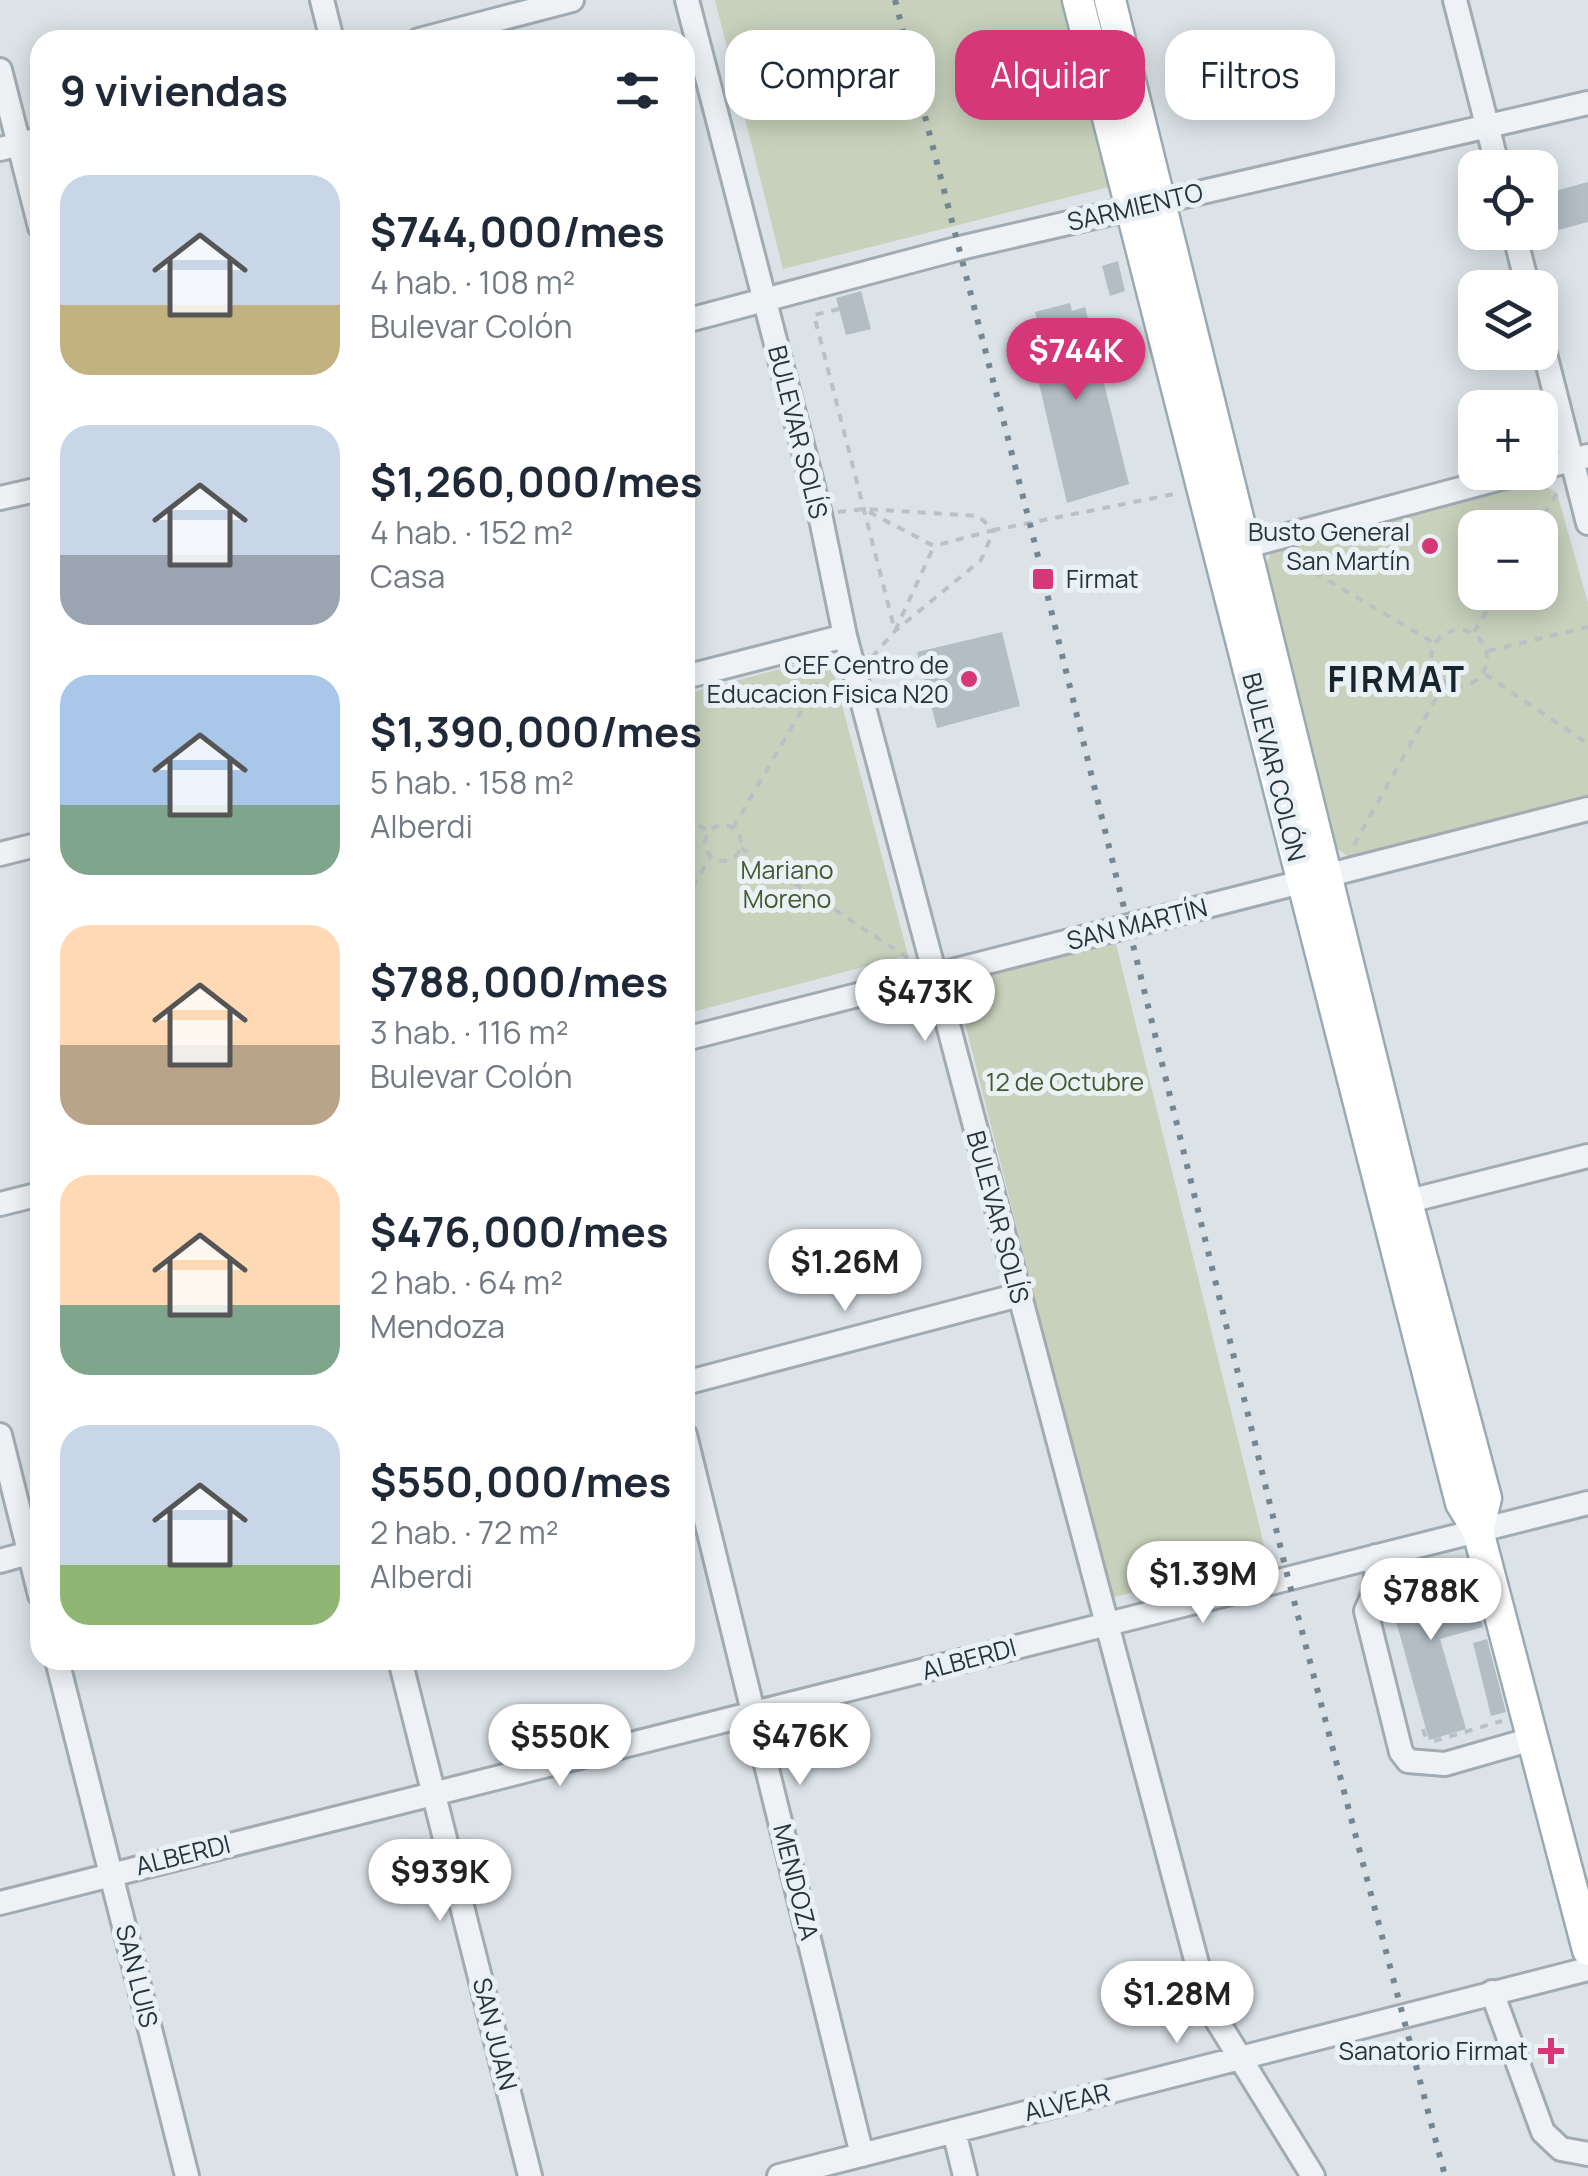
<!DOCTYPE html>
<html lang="es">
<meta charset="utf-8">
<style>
:root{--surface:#fff;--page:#f6f6f7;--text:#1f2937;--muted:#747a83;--accent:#d53778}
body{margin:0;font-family:Manrope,sans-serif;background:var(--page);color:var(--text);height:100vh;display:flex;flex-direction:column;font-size:38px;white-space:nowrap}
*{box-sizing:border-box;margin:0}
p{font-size:32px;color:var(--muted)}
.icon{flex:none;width:55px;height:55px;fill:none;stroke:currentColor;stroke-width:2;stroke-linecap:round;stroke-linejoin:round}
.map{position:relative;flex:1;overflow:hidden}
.panel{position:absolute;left:30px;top:30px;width:665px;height:1640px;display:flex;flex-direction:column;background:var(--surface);border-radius:30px;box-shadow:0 5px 25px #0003}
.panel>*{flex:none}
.top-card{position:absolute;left:725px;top:30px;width:712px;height:90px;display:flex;gap:20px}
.buttons{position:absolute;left:1458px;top:150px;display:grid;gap:20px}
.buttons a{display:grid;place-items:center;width:100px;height:100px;border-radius:20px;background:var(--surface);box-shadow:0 5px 25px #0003;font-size:50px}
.price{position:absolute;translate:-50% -85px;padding:0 22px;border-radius:35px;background:#fff;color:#222;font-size:32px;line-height:65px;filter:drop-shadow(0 2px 5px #0008)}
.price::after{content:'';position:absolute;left:50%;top:60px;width:30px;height:22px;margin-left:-15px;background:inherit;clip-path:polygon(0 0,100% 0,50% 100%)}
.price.on{background:var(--accent);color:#fff}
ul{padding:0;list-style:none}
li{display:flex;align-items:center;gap:30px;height:250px;padding:0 30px}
li span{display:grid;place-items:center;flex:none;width:280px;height:200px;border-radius:30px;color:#555}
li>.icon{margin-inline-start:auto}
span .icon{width:120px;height:120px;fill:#fffc;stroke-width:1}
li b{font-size:42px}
h2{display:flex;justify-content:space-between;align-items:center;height:120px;padding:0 30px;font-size:42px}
.chip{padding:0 35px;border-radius:30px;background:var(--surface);box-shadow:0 5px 25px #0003;font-size:35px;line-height:90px}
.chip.on{background:var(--accent);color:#fff}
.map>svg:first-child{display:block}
</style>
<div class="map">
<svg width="1588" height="2176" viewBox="0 0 1588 2176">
<rect width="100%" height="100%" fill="#dbe3e7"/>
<path fill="#c7d1bc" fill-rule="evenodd" d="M715 0H1063L1109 187 783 269Z
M1537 482 1557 493 1588 603V798L1348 856 1337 849 1265 567 1273 548ZM1475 528H1540V592H1475Z
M829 656 908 955 685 1014V694Z
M1116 944 1267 1557 1111 1598 955 984Z"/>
<path fill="#b2bdc4" d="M1588 182V222L1543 234 1540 195Z
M1118 261 1125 291 1110 296 1102 266Z
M861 291 871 329 846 335 836 298Z
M1070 303 1072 311 1085 307 1129 484 1067 503 1025 324 1037 321 1035 312Z
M1002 632 1020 706 937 728 917 652Z
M1420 1564 1422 1572 1445 1565 1460 1617 1478 1612 1483 1627 1440 1639 1466 1729 1429 1740 1389 1596 1404 1589 1399 1570Z
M1487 1639 1506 1712 1491 1716 1473 1643Z"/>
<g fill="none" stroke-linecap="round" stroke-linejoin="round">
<g stroke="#a1abb1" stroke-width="28">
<path id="minor" d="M322 0 332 40
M687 0 820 514 845 636 1203 1986 1213 2014 1313 2176
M1455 0 1498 168
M419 40 572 0
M0 70 40 227
M0 149 40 139
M1514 232 1528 288
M685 321 960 248 1588 103
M1540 334 1588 523
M1540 468 1588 456
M0 498 40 489
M1232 550 1524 472
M685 677 845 636
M0 854 40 844
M685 1039 1588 809
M0 1204 40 1194
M1393 1205 1588 1156
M685 1383 1019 1295
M0 1435 40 1595
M685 1435 862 2155
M1376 1556V1588L1366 1611 1401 1752 1408 1761 1445 1764 1532 1739
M0 1561 40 1550
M57 1660 187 2176
M400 1660 530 2176
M0 1903 1588 1503
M1492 1992 1543 2132 1561 2149 1588 2154
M954 2131 965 2176
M779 2176 1588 1969"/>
</g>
<g stroke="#9aaab3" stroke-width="35">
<path id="major" d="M1078 0 1461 1503 1478 1531 1588 1950
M1110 0 1407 1202 1486 1498 1478 1531"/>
</g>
<path stroke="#bac1c5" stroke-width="4" stroke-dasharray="8 8" stroke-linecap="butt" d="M839 309 814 315 895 631 934 546
M838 512 864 509 978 516 994 530 1179 493
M869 512 934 546 994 530
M1536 528 1557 493
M1287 556 1434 643
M1431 658a28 28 0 1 1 56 0a28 28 0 1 1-56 0Z
M1474 632 1498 592
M1488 651 1588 627
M872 657 895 631 981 560 994 530
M1485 674 1588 744
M685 818 709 831
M705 843a18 18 0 1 1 36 0a18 18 0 1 1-36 0Z
M733 828 829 663
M1354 845 1444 684
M741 848 908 958
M685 901 710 857
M1391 1604 1402 1600 1398 1587
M1423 1729 1427 1741
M1434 1741 1502 1721"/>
<use href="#minor" stroke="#eef2f5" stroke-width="22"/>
<use href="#major" stroke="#fff" stroke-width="30"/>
<path stroke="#748691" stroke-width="6" stroke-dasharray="5 10" stroke-linecap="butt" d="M895 0 1030 524 1288 1578 1445 2176"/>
</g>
<g fill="#d53778" stroke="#eaf1f4" stroke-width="4">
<circle cx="1430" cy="546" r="10"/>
<rect x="1031" y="567" width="24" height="24" rx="5"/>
<circle cx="969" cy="679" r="10"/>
<path d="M1546 2036h10v10h10v10h-10v10h-10v-10h-10v-10h10z"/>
</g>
<g text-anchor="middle" stroke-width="10" stroke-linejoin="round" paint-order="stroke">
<g font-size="25" fill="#25343d" stroke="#eaf1f4">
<text transform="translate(1135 207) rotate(-13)" y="9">SARMIENTO</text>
<text transform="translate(798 432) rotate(76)" y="9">BULEVAR SOLÍS</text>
<text transform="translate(1274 767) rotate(76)" y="9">BULEVAR COLÓN</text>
<text transform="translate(1137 924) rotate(-14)" y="9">SAN MARTÍN</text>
<text transform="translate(998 1217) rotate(75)" y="9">BULEVAR SOLÍS</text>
<text transform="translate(969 1659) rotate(-15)" y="9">ALBERDI</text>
<text transform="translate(183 1855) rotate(-14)" y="9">ALBERDI</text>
<text transform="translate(796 1882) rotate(76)" y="9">MENDOZA</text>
<text transform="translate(137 1976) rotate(76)" y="9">SAN LUIS</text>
<text transform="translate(495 2034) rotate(76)" y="9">SAN JUAN</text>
<text transform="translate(1067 2102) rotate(-14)" y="9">ALVEAR</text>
</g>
<g font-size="25" fill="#25343d" stroke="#eaf1f4" text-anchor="end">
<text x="1410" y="541">Busto General<tspan x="1410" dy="29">San Martín</tspan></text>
<text x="1066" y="588" text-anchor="start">Firmat</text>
<text x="949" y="674">CEF Centro de<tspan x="949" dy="29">Educacion Fisica N20</tspan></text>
<text x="1528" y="2060">Sanatorio Firmat</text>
</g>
<g font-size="25" fill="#435a31" stroke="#eaf1f4">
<text x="787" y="879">Mariano<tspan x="787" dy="29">Moreno</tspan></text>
<text x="1065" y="1091">12 de Octubre</text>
</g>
<g font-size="35" font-weight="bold" letter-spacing="2.5" fill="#17252e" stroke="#eaf1f4">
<text x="1397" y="692">FIRMAT</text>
</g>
</g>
</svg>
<div class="buttons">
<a><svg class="icon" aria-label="locate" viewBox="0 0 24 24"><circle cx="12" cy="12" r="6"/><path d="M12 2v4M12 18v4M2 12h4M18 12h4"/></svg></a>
<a><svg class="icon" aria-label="layers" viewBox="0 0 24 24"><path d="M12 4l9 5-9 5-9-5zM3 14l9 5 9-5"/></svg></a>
<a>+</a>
<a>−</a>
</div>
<b class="price on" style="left:1076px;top:403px">$744K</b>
<b class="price" style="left:925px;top:1044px">$473K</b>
<b class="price" style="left:845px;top:1314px">$1.26M</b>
<b class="price" style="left:1203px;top:1626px">$1.39M</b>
<b class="price" style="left:1431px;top:1643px">$788K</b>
<b class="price" style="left:800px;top:1788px">$476K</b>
<b class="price" style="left:560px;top:1789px">$550K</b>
<b class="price" style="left:440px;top:1924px">$939K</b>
<b class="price" style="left:1177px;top:2046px">$1.28M</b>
<div class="top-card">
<a class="chip">Comprar</a>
<a class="chip on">Alquilar</a>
<a class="chip">Filtros</a>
</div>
<section class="panel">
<h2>9 viviendas<svg class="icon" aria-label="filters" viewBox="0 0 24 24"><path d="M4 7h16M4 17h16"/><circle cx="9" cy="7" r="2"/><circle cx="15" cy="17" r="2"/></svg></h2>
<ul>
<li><span style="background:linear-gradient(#c9d6e8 65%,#c2b280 0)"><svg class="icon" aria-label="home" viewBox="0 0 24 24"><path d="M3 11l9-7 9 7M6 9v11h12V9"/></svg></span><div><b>$744,000/mes</b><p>4 hab. · 108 m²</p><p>Bulevar Colón</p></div></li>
<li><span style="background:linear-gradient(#c9d6e8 65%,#9aa5b1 0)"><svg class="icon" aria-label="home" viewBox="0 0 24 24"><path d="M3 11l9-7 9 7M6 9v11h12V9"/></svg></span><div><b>$1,260,000/mes</b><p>4 hab. · 152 m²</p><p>Casa</p></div></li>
<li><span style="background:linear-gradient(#a9c7e8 65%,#7fa58c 0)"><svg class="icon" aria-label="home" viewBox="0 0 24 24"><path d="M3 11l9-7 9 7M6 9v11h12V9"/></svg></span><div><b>$1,390,000/mes</b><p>5 hab. · 158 m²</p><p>Alberdi</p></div></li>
<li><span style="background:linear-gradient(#ffd9b3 60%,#b9a48a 0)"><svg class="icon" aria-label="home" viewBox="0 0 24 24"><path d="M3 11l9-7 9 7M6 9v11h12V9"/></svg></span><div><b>$788,000/mes</b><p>3 hab. · 116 m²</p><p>Bulevar Colón</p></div></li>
<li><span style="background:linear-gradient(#ffd9b3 65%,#7fa58c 0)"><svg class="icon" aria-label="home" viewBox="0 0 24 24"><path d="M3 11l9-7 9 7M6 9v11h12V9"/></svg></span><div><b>$476,000/mes</b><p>2 hab. · 64 m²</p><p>Mendoza</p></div></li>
<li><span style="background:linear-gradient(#c9d6e8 70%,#8fb573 0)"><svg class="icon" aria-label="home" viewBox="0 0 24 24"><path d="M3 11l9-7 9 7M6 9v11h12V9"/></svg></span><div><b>$550,000/mes</b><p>2 hab. · 72 m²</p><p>Alberdi</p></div></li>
</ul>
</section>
</div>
